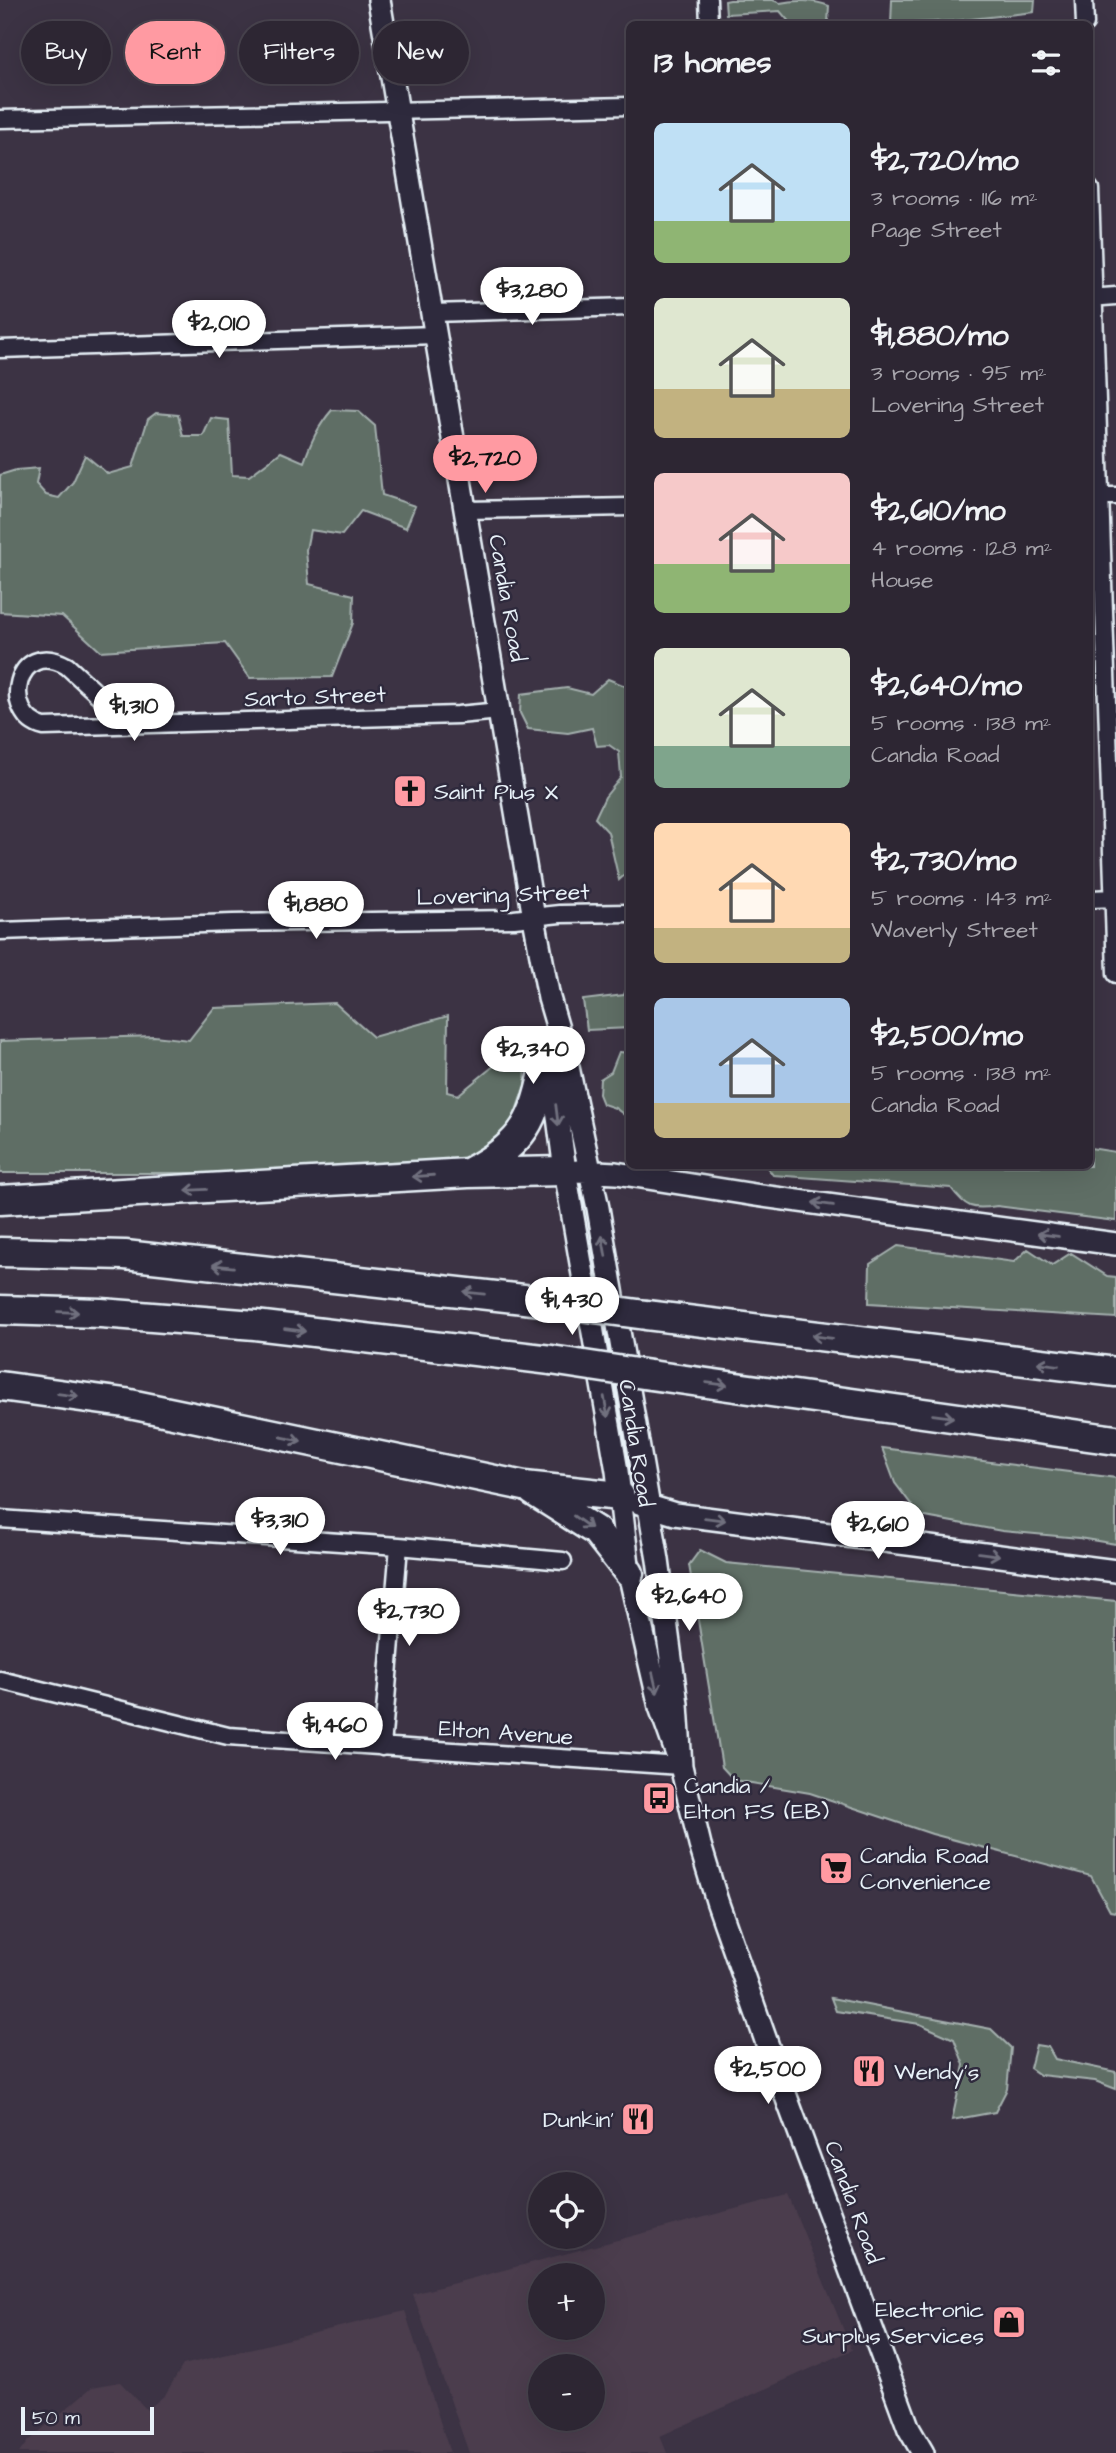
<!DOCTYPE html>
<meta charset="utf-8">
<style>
:root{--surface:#2d2633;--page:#39323f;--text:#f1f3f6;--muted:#a7a5ac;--line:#48434e;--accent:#ff9aa2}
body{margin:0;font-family:"Architects Daughter",sans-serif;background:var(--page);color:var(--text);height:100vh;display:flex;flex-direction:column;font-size:26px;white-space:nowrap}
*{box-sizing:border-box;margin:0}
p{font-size:23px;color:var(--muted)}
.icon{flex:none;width:38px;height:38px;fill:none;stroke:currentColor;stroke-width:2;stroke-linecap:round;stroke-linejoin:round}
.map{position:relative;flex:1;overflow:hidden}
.side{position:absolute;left:626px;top:21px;width:467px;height:1148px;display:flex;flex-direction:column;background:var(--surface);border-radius:10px;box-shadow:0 7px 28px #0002,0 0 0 2px var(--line)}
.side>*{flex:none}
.hud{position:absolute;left:21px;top:21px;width:500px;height:63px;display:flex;gap:14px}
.controls{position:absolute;left:528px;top:2172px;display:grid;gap:14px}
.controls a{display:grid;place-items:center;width:77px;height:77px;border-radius:50%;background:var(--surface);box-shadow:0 7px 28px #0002,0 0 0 2px var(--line);font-size:35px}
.scale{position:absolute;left:21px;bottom:18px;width:133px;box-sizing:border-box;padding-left:7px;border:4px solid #e8f1f8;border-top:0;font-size:19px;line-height:24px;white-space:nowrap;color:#e8f1f8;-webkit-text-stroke:5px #2f2a3d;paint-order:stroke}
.price{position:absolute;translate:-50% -60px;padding:0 16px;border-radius:24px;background:#fff;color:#222;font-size:23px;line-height:46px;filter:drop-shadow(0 2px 4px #0008)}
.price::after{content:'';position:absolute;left:50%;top:42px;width:21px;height:16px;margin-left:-10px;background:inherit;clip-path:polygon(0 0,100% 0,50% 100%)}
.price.current{background:var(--accent);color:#111}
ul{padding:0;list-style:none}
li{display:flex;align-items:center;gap:21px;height:175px;padding:0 28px}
li span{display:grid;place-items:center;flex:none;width:196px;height:140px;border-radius:10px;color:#555}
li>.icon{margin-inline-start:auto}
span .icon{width:84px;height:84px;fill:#fffc;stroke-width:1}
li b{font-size:30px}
h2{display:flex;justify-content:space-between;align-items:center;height:84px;padding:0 28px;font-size:30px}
.pill{padding:0 24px;border-radius:32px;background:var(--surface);box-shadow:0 7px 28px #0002,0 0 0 2px var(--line);font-size:24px;line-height:63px}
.pill.current{background:var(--accent);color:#111}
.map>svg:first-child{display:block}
</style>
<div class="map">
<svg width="1116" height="2453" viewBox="0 0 1116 2453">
<rect width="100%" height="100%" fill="#3c3344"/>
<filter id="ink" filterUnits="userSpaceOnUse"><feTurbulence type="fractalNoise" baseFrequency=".0143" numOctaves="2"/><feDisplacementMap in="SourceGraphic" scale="14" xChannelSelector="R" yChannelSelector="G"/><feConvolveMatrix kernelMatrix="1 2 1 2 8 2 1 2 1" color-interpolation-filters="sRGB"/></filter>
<g filter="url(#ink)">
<path fill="#4b3e4d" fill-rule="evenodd" d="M788 2195 852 2350 660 2436 667 2453H469L413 2294ZM541 2275H593V2328H541ZM541 2366H593V2418H541Z
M405 2311 450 2453H19L28 2441 92 2387 120 2382 147 2410 165 2395 183 2365Z"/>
<path fill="#5f6e65" stroke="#a4b0ae" stroke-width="2" d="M730 0H773L780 3C794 0 815 0 829 6L828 23 791 24 780 11 726 14 725 1Z
M892 0H1035L1034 12 953 21 891 24Z
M332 410 358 411 375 426 382 495 415 506 406 528 361 511 342 535 310 530 306 550 309 584 354 595 353 623 332 677 250 678 225 643 100 651 62 616 0 612V475L16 470 39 468 36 484 46 495 59 498 73 482 85 455 108 474 133 467 148 419 156 413 178 415 183 436H203L211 418 229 420 232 475 249 476 281 452 304 462C311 442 318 426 332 410Z
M608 679 630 688V870L619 880 608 832 595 818 605 797 621 777 619 752 609 745 597 746 592 728 568 733 528 729 520 713 521 694 567 688 591 694Z
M629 983 630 1028 587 1030 583 1000 624 995Z
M335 1003 373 1037 448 1016 447 1092 458 1095 527 1039 525 1084 511 1126 480 1153 456 1160 396 1162 222 1173H0V1041L154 1036 189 1040 214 1008Z
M619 1052 630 1053V1119L615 1108 603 1104 599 1094 600 1079 611 1072Z
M1090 1148 1116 1152V1221L997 1206C972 1210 966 1208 951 1188L773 1175 766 1166H1090Z
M898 1246 1014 1262 1028 1249 1052 1265 1071 1253 1107 1276 1116 1277V1318L869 1303 870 1264Z
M882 1448 1116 1478V1544L1079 1538 1002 1531 920 1516 895 1483Z
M700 1550 726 1563 1116 1601V1912L1110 1911 1091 1876 932 1834 810 1793 734 1780 722 1767 689 1565Z
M831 1998 991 2029 1011 2048 1007 2089 995 2112 952 2120 964 2065 954 2039 920 2024 836 2011Z
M1036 2045 1048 2047 1055 2059 1116 2072V2089L1095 2081 1040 2075 1030 2068Z"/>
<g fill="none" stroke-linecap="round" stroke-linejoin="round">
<g stroke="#e8f1f8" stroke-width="21">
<path id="street" d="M708 0 709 24
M1084 0 1085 24
M0 119 630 106
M1090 189 1116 974
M1090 298 1116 296
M432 313 630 307
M0 349 436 335
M1090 496H1116
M466 510 630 507
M130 724 67 666C15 637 0 716 44 727L458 715 500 711
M1090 899 1116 898
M0 931 233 923 514 919 560 914 630 913
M0 1519 399 1546 563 1561
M0 1680 228 1736 681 1766
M382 1747 399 1546"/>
</g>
<g stroke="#e8f1f8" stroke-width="26">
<path id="secondary" d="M379 0 534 918 549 998 565 1053 598 1208 658 1560 677 1704 681 1766
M551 1063 565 1171 617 1471 629 1573 660 1707 681 1766 700 1845 717 1901 777 2072 909 2429 923 2453
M577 1171 616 1173 755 1195 1116 1244
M639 1503 675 1514 1116 1571"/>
</g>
<g stroke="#e8f1f8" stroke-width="33">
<path id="highway" d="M470 1172C532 1138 533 1118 549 1053
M0 1200 468 1173 565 1171
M0 1252 125 1255 542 1301
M0 1310 101 1313 255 1325 551 1360
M646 1315 1116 1372
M650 1375 1116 1440
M0 1386 125 1403 524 1486 620 1496
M533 1491 596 1531 629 1573"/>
</g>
<use href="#street" stroke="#2f2a3d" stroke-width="16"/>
<use href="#secondary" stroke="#2f2a3d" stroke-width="21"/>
<use href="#highway" stroke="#2f2a3d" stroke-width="28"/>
<g stroke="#e8f1f8" stroke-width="33" stroke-linecap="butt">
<path id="highway-bridge" d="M542 1301 646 1315
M551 1360 650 1375"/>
</g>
<use href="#highway-bridge" stroke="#2f2a3d" stroke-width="28"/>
</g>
<defs><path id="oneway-shaft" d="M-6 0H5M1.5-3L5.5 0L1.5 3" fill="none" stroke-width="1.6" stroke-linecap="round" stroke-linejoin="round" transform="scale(1.75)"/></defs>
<g stroke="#70707e">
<use href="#oneway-shaft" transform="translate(557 1115) rotate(83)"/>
<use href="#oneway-shaft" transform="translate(423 1176) rotate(176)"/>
<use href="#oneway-shaft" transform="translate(196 1190) rotate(177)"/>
<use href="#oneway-shaft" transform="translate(823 1204) rotate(-172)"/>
<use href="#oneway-shaft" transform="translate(1048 1235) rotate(-172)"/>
<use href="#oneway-shaft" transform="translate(604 1246) rotate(-100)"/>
<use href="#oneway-shaft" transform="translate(223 1266) rotate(-174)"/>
<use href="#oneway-shaft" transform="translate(474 1293) rotate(-174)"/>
<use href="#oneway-shaft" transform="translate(68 1312) rotate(2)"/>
<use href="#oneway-shaft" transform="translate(295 1330) rotate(7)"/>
<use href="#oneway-shaft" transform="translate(822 1337) rotate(-173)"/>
<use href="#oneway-shaft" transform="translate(1048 1364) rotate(-173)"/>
<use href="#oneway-shaft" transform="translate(717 1384) rotate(8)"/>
<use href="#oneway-shaft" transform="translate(68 1395) rotate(8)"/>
<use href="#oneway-shaft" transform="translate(606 1407) rotate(80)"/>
<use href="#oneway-shaft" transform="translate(943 1416) rotate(8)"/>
<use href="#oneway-shaft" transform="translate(291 1439) rotate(11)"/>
<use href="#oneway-shaft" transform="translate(715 1519) rotate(7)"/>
<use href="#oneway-shaft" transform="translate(582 1522) rotate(35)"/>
<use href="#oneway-shaft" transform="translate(989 1554) rotate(7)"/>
<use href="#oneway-shaft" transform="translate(655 1683) rotate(77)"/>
</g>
</g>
<defs>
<g id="church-square" transform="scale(1.75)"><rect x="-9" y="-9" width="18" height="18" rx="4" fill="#ff9aa2" stroke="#2f2a3d"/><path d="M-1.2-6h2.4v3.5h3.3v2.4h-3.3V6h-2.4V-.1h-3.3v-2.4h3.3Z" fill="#111"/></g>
<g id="bus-square" transform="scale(1.75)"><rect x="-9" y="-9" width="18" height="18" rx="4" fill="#ff9aa2" stroke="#2f2a3d"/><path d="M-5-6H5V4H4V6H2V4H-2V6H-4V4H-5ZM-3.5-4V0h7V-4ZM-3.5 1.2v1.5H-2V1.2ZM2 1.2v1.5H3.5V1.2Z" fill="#111"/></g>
<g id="supermarket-square" transform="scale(1.75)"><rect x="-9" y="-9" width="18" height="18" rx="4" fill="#ff9aa2" stroke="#2f2a3d"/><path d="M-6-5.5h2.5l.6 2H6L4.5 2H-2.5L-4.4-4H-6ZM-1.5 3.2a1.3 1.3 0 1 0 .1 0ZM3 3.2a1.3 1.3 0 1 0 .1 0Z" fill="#111"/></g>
<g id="restaurant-square" transform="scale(1.75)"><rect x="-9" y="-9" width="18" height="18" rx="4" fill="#ff9aa2" stroke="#2f2a3d"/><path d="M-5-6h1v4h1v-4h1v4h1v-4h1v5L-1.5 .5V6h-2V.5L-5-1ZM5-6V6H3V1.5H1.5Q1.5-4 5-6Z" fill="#111"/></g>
<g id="shop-square" transform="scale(1.75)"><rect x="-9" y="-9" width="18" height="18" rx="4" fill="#ff9aa2" stroke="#2f2a3d"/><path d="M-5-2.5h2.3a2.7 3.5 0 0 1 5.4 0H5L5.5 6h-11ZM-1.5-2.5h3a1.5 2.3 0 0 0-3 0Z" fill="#111"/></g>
</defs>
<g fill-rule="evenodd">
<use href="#church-square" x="410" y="791"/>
<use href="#bus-square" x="659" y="1798"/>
<use href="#supermarket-square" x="836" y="1868"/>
<use href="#restaurant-square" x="869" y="2071"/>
<use href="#restaurant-square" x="638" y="2119"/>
<use href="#shop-square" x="1009" y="2322"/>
</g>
<g text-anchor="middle" stroke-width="5" stroke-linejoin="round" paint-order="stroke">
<g font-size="23" fill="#e8f1f8" stroke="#2f2a3d">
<text transform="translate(508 598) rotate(80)" y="8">Candia Road</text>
<text transform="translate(315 696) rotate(-2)" y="8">Sarto Street</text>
<text transform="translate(503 894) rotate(-2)" y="8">Lovering Street</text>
<text transform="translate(637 1443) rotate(81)" y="8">Candia Road</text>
<text transform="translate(506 1732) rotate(4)" y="8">Elton Avenue</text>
<text transform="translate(854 2202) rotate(70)" y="8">Candia Road</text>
</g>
<g font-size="23" fill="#e8f1f8" stroke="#2f2a3d" text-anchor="start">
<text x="434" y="799">Saint Pius X</text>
<text x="684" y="1793">Candia /<tspan x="684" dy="26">Elton FS (EB)</tspan></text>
<text x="860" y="1863">Candia Road<tspan x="860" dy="26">Convenience</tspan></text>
<text x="894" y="2079">Wendy's</text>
<text x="614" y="2127" text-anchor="end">Dunkin'</text>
<text x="984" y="2317" text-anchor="end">Electronic<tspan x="984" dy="26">Surplus Services</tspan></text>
</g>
</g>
</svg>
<div class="controls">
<a><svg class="icon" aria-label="locate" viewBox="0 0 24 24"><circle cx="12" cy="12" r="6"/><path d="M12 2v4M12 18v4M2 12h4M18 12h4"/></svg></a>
<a>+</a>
<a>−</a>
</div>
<div class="scale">50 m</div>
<b class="price" style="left:532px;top:327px">$3,280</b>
<b class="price" style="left:219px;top:360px">$2,010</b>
<b class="price current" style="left:485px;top:495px">$2,720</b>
<b class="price" style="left:134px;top:743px">$1,310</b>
<b class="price" style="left:316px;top:941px">$1,880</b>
<b class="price" style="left:533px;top:1086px">$2,340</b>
<b class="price" style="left:572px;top:1337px">$1,430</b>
<b class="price" style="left:280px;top:1557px">$3,310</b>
<b class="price" style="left:878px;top:1561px">$2,610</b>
<b class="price" style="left:689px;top:1633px">$2,640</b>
<b class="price" style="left:409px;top:1648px">$2,730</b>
<b class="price" style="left:335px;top:1762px">$1,460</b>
<b class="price" style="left:768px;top:2106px">$2,500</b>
<div class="hud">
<a class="pill">Buy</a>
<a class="pill current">Rent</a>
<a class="pill">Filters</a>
<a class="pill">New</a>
</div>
<section class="side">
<h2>13 homes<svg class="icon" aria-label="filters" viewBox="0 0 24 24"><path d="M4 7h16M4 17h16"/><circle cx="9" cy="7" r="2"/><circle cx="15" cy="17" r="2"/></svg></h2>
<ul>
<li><span style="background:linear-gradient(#bfe0f5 70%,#8fb573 0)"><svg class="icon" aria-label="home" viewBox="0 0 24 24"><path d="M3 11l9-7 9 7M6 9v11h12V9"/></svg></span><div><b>$2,720/mo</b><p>3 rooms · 116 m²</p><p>Page Street</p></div></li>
<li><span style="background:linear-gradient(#dfe7d0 65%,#c2b280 0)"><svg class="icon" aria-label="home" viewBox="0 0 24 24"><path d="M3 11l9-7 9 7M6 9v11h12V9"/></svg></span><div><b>$1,880/mo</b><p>3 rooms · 95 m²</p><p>Lovering Street</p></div></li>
<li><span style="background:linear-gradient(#f6c9c9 65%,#8fb573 0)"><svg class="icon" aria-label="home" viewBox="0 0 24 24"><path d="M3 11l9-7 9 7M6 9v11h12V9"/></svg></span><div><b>$2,610/mo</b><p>4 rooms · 128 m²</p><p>House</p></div></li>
<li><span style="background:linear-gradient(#dfe7d0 70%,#7fa58c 0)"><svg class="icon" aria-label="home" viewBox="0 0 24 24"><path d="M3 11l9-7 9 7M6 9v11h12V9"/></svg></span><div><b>$2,640/mo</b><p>5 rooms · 138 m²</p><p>Candia Road</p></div></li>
<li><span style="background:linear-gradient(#ffd9b3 75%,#c2b280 0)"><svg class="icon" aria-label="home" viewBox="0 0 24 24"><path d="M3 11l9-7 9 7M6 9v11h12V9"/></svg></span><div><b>$2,730/mo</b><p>5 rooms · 143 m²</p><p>Waverly Street</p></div></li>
<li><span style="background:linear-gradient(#a9c7e8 75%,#c2b280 0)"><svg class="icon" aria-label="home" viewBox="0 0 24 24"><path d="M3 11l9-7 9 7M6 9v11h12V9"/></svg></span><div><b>$2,500/mo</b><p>5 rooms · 138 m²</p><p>Candia Road</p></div></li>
</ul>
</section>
</div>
